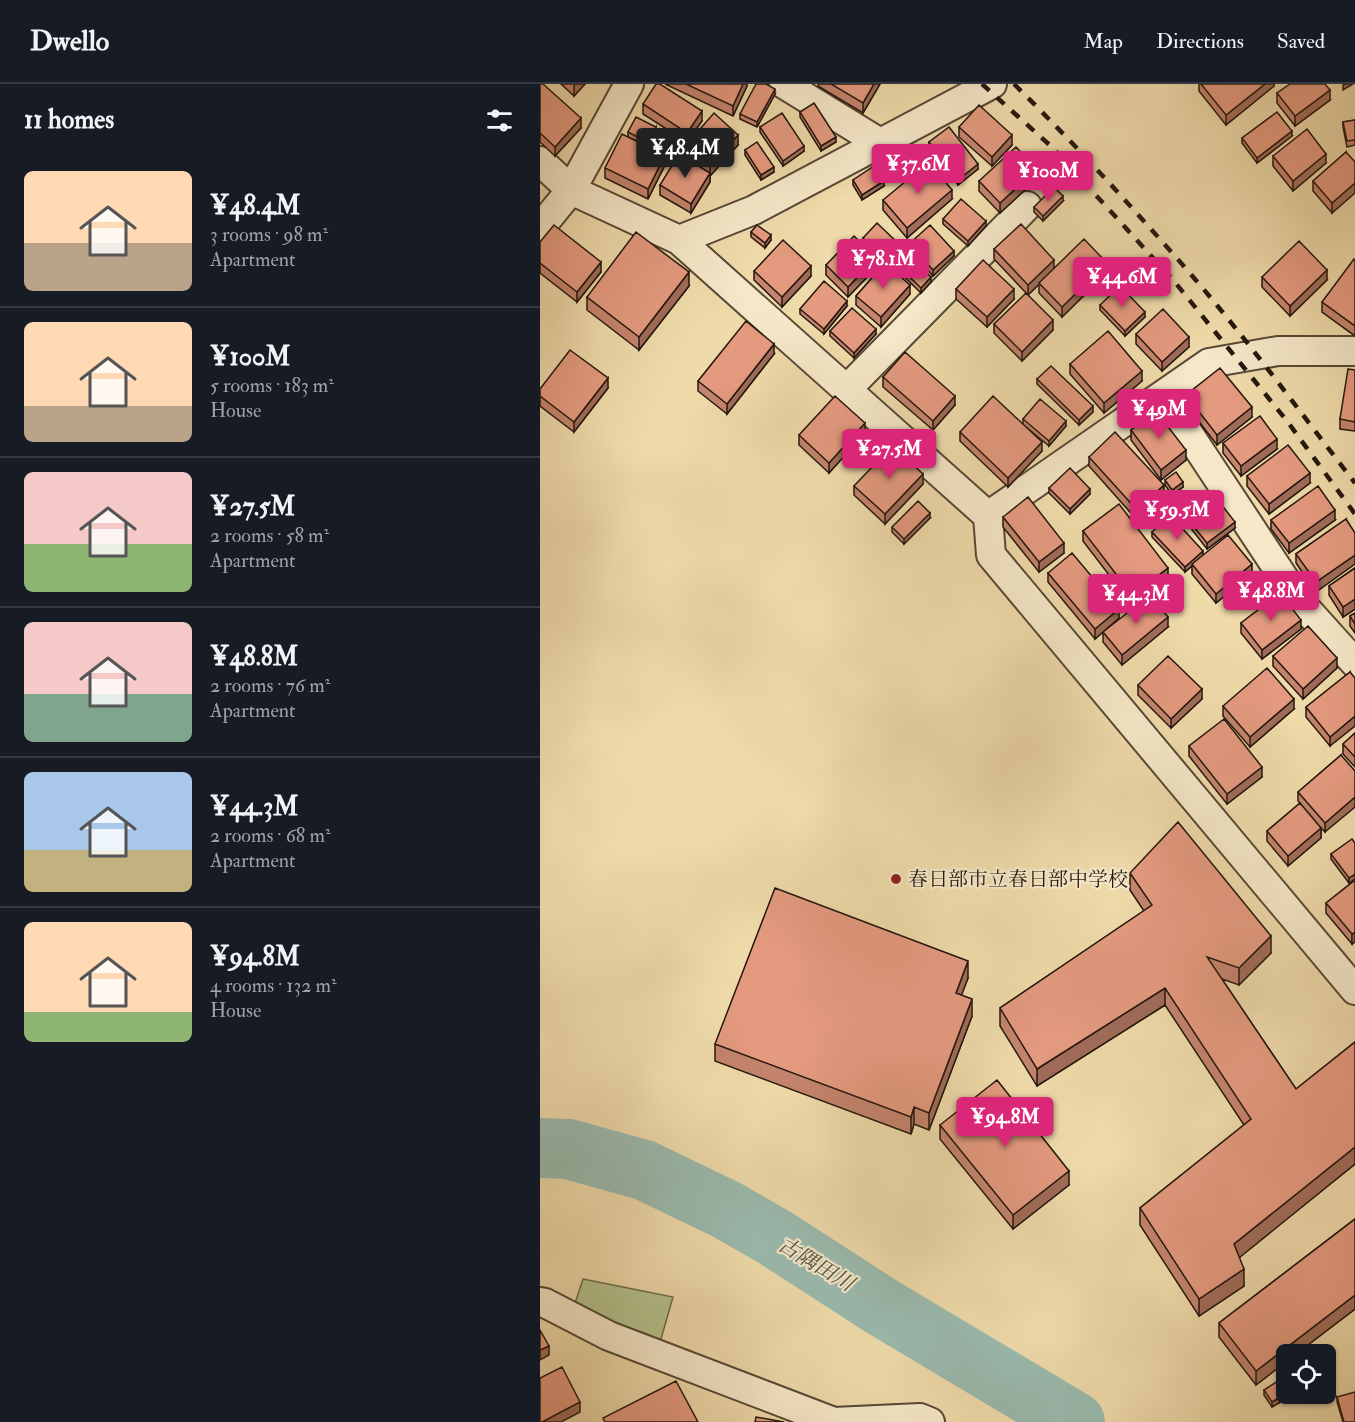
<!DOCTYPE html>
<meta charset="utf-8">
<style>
:root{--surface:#171b24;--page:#20242c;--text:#f1f3f6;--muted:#9ea1a6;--line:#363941;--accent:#db2777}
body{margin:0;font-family:"IM FELL Double Pica","Noto Serif JP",serif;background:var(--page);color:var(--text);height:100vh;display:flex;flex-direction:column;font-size:22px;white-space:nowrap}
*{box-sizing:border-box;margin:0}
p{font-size:20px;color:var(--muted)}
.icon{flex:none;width:33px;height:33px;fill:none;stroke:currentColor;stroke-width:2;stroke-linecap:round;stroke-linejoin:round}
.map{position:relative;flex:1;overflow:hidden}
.panel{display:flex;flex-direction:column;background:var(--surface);width:540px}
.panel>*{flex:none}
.buttons{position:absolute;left:736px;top:1260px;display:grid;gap:12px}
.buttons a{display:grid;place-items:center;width:60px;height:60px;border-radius:9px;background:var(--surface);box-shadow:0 2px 4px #0004;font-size:30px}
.price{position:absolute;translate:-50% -51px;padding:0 14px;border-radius:6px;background:var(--accent);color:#fff;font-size:20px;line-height:39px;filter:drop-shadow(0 2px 3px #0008)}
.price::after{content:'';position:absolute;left:50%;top:36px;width:18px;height:14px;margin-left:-9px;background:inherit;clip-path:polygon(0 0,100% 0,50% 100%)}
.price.current{background:#222;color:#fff}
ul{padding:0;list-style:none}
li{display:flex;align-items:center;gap:18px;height:150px;padding:0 24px}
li+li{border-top:2px solid var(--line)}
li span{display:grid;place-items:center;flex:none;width:168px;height:120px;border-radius:9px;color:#555}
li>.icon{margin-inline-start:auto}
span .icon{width:72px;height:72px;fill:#fffc;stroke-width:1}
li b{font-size:26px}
h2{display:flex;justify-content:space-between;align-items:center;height:72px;padding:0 24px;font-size:26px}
header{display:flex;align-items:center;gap:36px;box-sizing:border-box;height:84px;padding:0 30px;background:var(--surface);border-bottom:2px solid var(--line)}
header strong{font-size:28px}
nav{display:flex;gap:33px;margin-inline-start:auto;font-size:21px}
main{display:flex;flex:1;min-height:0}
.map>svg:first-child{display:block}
</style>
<header>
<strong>Dwello</strong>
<nav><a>Map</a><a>Directions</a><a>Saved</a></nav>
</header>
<main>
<section class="panel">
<h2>11 homes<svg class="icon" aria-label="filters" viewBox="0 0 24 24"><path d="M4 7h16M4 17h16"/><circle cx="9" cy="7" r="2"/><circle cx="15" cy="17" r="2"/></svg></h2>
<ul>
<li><span style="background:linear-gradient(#ffd9b3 60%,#b9a48a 0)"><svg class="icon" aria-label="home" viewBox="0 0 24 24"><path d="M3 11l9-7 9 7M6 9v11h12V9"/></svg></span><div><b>¥48.4M</b><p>3 rooms · 98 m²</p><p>Apartment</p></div></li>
<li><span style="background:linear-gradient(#ffd9b3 70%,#b9a48a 0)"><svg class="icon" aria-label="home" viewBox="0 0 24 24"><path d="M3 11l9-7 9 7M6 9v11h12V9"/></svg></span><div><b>¥100M</b><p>5 rooms · 183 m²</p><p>House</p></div></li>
<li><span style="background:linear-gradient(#f6c9c9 60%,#8fb573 0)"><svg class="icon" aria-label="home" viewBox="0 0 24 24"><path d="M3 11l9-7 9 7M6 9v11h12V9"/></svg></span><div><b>¥27.5M</b><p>2 rooms · 58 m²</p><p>Apartment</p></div></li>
<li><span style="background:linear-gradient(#f6c9c9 60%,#7fa58c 0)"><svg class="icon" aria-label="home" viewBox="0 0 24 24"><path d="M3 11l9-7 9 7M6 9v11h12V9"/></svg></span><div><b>¥48.8M</b><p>2 rooms · 76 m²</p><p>Apartment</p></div></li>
<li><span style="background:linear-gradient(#a9c7e8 65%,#c2b280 0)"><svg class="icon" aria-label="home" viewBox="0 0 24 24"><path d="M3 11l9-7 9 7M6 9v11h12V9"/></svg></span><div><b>¥44.3M</b><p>2 rooms · 68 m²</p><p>Apartment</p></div></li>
<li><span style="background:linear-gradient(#ffd9b3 75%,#8fb573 0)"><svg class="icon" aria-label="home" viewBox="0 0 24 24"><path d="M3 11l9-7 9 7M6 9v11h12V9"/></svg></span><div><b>¥94.8M</b><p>4 rooms · 132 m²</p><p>House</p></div></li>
</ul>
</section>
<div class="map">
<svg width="815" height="1338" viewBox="0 0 815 1338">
<rect width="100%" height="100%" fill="#efdaaa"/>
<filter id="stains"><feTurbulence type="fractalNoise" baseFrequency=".00333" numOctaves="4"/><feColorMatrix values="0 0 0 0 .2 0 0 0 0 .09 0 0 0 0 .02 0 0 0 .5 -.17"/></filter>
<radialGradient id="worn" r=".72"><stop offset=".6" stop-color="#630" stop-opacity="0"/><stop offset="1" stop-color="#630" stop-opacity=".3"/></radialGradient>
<path fill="#b4c18c" stroke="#6c6c4d" stroke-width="1.5" d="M43 1195 133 1213 119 1262 34 1222Z"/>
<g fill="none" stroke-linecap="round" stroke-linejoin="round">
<path stroke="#9abaae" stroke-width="60" d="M0 1064 28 1065 104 1086 187 1126 234 1153 344 1224 535 1338"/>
<g stroke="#574835" stroke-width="32">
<path id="minor" d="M244 0 340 59
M0 77 31 106 139 156 448 432 451 471 815 906
M0 144 31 106 89 0
M139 156 214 126 452 0
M307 305 487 122
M623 311 759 517 815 579
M448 432 669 279 738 267H815
M0 1218 5 1219 69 1252 294 1338 380 1334 390 1338"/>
</g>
<use href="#minor" stroke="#f5e7c8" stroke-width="28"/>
<path stroke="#24170e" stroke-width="4.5" stroke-dasharray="10 10" stroke-linecap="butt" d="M442 0 513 64 634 197 747 337 815 430
M474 0C535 60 592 123 648 187 707 255 760 328 815 399"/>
</g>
<path fill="#c4846d" stroke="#24170e" stroke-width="1.5" d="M0 0 41 44 15 72 0 58Z
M21 0H45L34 12Z
M125 0H207V2L193 32Z
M278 0H340L323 29 278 2Z
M659 0H734V2L686 41 659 7Z
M737 9 790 16 755 42 737 19Z
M235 10 217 43 200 35V30Z
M103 20 162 37 147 58 103 30Z
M260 28 296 58 281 67 260 33Z
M815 36V61L807 63 803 43V38Z
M220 43 264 67 243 82 220 48Z
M419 43 472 61 452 82 419 53Z
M88 48H116L108 63 125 81 108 115 65 94V84L98 58 88 53Z
M752 52 717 79 702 59V54Z
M389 58 438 85 418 101 389 63Z
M146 61H198L170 92V98L151 129 120 111V101L158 82 146 71Z
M205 66 234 88 221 96 205 71Z
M806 68 792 129 773 107V97Z
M733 72 786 79 753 107 733 82Z
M497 95 460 129 439 107V97Z
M313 96 344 102 322 116 313 101Z
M412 115 367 154 343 126V116Z
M523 117 503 137 494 128V123Z
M403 135 446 142 428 162 403 140Z
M211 148 231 156 225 164 211 153Z
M323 154 362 168 349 182 370 210 341 243 316 221V212L345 180 323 159Z
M0 158 61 188 37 218 0 189Z
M369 160 414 172 393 192 369 165Z
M454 165 514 185 567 189 522 233 499 209V200L488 211 513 246 482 277 454 249V240L487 210 454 175Z
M815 176V252L782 228V218Z
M354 178 391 198 381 209 354 183Z
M286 181 336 184 308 213 286 191Z
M214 187 271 192 242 223 214 196Z
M722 193 787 196 750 232 722 203Z
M149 202 99 266 47 226V213Z
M416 205 474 215 447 243 416 215Z
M560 221 605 233 585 252 560 226Z
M307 222 284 250 260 230V225Z
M290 247 336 250 314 274 290 252Z
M596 250 649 263 622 287 596 260Z
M234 270 187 330 158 307V297Z
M530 280 602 297 564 329 530 290Z
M815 286V347L800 345V335Z
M343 293 415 321 393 346 343 303Z
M497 295 553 328 539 341 497 300Z
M68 304 34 348 0 322V305Z
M646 311 712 333 677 361 646 321Z
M483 335 526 342 509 362 486 343 502 367 468 403 420 357V348L483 340Z
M591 346 646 376 621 396 591 356Z
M325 349 289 389 259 361V351Z
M683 359 737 365 701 392 683 369Z
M549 373 624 411 597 436 549 382Z
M707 392 770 399 729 430 707 402Z
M625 396 643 403 632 411 625 401Z
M383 400 345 440 314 411V402Z
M509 404 550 410 530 430 509 409Z
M463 433 524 469 499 488 463 443Z
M646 433 695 444 667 465 646 438Z
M390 434 364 460 352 448V443Z
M806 435 776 508 756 479V470Z
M731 436H795L749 469 731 445Z
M543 447 628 494 592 521 543 457Z
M612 448 663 471 712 490 676 519 652 490V482L645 488 612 453Z
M815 484V525L803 533 789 511V502Z
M508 489 579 534 555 555 508 498Z
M815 529V549L810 542V532Z
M701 539 761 545 722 575 701 549Z
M628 543 582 581 563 558V548Z
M733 572 797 584 763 615 733 582Z
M810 588 790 662 766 633V623Z
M598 601 662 615 631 644 598 611Z
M683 622 754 625 710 663 683 632Z
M815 649V683L803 670V660Z
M649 662 722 693 687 720 649 672Z
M801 671 785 748 781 744V754L748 782 727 757V747L760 719 758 717V708Z
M815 759 809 799 791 775V770Z
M590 789 731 869 699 901 682 895 756 1005 815 958V1080L699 1173 704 1202 659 1232 600 1141V1124L704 1041 625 921 497 1002 460 942V924L604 827 590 806Z
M815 796 812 860 786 829V819Z
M428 894 421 911 432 932 389 1046 374 1040 371 1050 175 977V960Z
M400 1041 529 1101 473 1145 400 1055Z
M815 1135V1225L756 1270H747V1277L716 1301 679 1253V1239Z
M724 1306 747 1310H754L732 1323 724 1311Z
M797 1313 815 1338H803L797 1318Z"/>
<path fill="#a06c59" stroke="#24170e" stroke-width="1.5" d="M35 0H45L34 12V2Z
M203 0H207V2L193 32V22Z
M334 0H340L323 29V19Z
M725 0H734V2L686 41V31Z
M805 0H813L803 6V1Z
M235 5V10L217 43V38Z
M790 6V16L755 42V32Z
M162 27V37L147 58V49Z
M41 34V44L15 72V63Z
M116 43V48L107 63V58Z
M752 47V52L717 79V74Z
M198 51V61L170 92V82Z
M472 51V61L452 82V73Z
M296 53V58L281 67V62Z
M264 62V67L243 82V77Z
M786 70V79L753 107V97Z
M125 71V81L108 115V105Z
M438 80V85L418 101V96Z
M234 83V88L221 96V91Z
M497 85V95L460 129V119Z
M170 89V98L151 129V120Z
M344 97V102L322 116V111Z
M815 99V109L792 129V119Z
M412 106V115L367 154V144Z
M523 112V117L503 137V132Z
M446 137V142L428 162V157Z
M231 151V156L225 164V159Z
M362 163V168L348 183V178Z
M414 167V172L393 192V186Z
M336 174V184L308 213V203Z
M514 176V186L488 211V201Z
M61 178V188L37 218V208Z
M567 179V189L522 233V223Z
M271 182V192L242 223V213Z
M787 186V196L750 232V222Z
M149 188V202L99 266V253Z
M391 193V198L381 209V204Z
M370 201V210L341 243V233Z
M474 205V215L447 243V233Z
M307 217V222L284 250V245Z
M605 228V233L585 252V247Z
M513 236V246L482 277V268Z
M336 245V250L314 274V269Z
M649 253V263L622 287V278Z
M234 260V270L187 330V320Z
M602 287V297L564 329V319Z
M68 294V304L34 348V338Z
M415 312V321L393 346V337Z
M553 322V328L539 341V336Z
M712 323V333L677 361V351Z
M526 337V342L509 362V357Z
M325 339V349L289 389V379Z
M737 355V365L701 392V382Z
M502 358V367L468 403V394Z
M646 366V376L621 396V386Z
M770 389V399L729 430V420Z
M383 390V400L345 440V430Z
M643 398V403L632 411V406Z
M624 401V411L597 436V426Z
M550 405V410L530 430V425Z
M795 426V436L749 469V459Z
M390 429V434L364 460V455Z
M695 438V444L667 465V459Z
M524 459V469L499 488V478Z
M663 467V472L645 488V483Z
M815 471V480L776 508V498Z
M712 480V490L676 519V510Z
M628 484V494L592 521V511Z
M815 515V525L803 533V523Z
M579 525V534L555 555V545Z
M628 533V543L582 581V571Z
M761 536V545L722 575V566Z
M797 574V584L763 615V605Z
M662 605V615L631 644V635Z
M754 615V625L710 663V653Z
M815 632V642L790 662V653Z
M722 683V693L687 720V710Z
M815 713V723L785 748V739Z
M781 744V754L748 782V772Z
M815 790V795L809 799V794Z
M815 848V858L812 860V850Z
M731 852V869L699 901V884Z
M428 877V894L416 926V909Z
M625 904V921L497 1002V985Z
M432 915V932L389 1046V1029Z
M374 1023V1040L371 1050V1033Z
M815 1063V1080L694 1178V1160Z
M529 1087V1101L473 1145V1131Z
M704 1185V1202L659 1232V1215Z
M815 1211V1225L756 1270H747V1277L716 1301V1287Z
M9 1262V1271L0 1276V1266Z
M747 1310H754L732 1323V1318Z
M40 1318V1328L21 1338H2Z"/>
<path fill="#e49a7f" stroke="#24170e" stroke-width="1.5" d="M0 0H3L41 34 15 63 0 49Z
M116 0H120L162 27 147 49 103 20Z
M146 0H203L193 22Z
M216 0H226L235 5 217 38 200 30Z
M291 0H334L323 19Z
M661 0H725L686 31Z
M750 0H785L790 6 755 32 737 9Z
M274 19 296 53 281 62 260 28Z
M439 21 472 51 452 73 419 43Z
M737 28 752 47 717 74 702 54Z
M174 29 198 51 170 82 146 61Z
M242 29 264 62 243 77 220 43Z
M96 33 116 43 107 58 88 48Z
M815 36V56L807 57 803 38Z
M409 43 438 80 418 96 389 58Z
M767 45 786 70 753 97 733 72Z
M82 50 125 71 108 105 65 84Z
M217 58 234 83 221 91 205 66Z
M476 63 497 85 460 119 439 97Z
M806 68 815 78V99L792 119 773 97Z
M139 70 170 89 151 120 120 101Z
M389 78 412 106 367 144 343 116Z
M334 82 344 97 322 111 313 96Z
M514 103 523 112 503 132 494 123Z
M421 115 446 137 428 157 403 135Z
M337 139 362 163 348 178 323 154Z
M481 140 514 176 488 201 454 165Z
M14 141 61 178 37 208 0 179V158Z
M217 141 231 151 225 159 211 148Z
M390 141 414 167 393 186 369 160Z
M96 148 149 188 99 253 47 213Z
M314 152 336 174 308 203 286 181Z
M544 155 567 179 522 223 499 199Z
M243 156 271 182 242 213 214 187Z
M759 157 787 186 750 222 722 193Z
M364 167 391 193 381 204 354 178Z
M814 175 815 176V242L782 218Z
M443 176 474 205 447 233 416 205Z
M345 179 370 201 341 233 316 212Z
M284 197 307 217 284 245 260 225Z
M580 202 605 228 585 247 560 221Z
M486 209 513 236 482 268 454 240Z
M312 224 336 245 314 269 290 247Z
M623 225 649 253 622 278 596 250Z
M206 237 234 260 187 320 158 297Z
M568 247 602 287 564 319 530 280Z
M30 266 68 294 34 338 0 312V305Z
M365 268 415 312 393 337 343 293Z
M511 282 553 322 539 336 497 295Z
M680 284 712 323 677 351 646 311Z
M808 285 815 286V338L800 335Z
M295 312 325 339 289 379 259 351Z
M453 312 502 358 468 394 420 348Z
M500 315 526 337 509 357 483 335Z
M616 327 646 366 621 386 591 346Z
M720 332 737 355 701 382 683 359Z
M575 348 624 401 597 426 549 373Z
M353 361 383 390 345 430 314 402Z
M748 361 770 389 729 420 707 392Z
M530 384 550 405 530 425 509 404Z
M636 388 643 398 632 406 625 396Z
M778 402 795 426 749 459 731 436Z
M674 411 695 438 667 459 646 433Z
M488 413 524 459 499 478 463 433Z
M378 417 390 429 364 455 352 443Z
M579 420 628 484 592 511 543 447Z
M630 431 663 467 645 483 612 448Z
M806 435 815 449V471L776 498 756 470Z
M688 451 712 480 676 510 652 480Z
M532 469 579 525 555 545 508 489Z
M815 484V515L803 523 789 502Z
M740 509 761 536 722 566 701 539Z
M610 511 628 533 582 571 563 548Z
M815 529V540L810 532Z
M768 542 797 574 763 605 733 572Z
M628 572 662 605 631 635 598 601Z
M727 584 754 615 710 653 683 622Z
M810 588 815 594V632L790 653 766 623Z
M684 635 722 683 687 710 649 662Z
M815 649V673L803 660Z
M801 671 815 687V713L785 739 758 708Z
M760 719 781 744 748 772 727 747Z
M638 738 731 852 699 884 667 873 756 1005 815 958V1063L694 1160 704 1185 659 1215 600 1124 711 1035 625 904 497 985 460 924 612 821 590 789Z
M812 755 815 759V790L809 794 791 770Z
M815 796V848L812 850 786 819Z
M235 804 428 877 416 909 432 915 389 1029 374 1023 371 1033 175 960Z
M457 996 529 1087 473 1131 400 1041Z
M815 1135V1211L716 1287 679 1239Z
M0 1246 9 1262 0 1266Z
M22 1283 40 1318 2 1338H0V1294Z
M747 1291V1309L732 1318 724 1306Z
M136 1297 158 1338H65L63 1334Z
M815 1308V1338H804L797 1313Z
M216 1333 244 1338H215Z"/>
<circle fill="#8f2418" stroke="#f5e7c8" stroke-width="2" cx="356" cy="795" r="6"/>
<g text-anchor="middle" stroke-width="4.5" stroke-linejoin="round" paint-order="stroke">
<g font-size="20" fill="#24170e" stroke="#f5e7c8" text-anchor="start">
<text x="368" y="802">春日部市立春日部中学校</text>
</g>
<g font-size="21" font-style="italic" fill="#4d5046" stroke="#f5e7c8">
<text transform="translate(276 1180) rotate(31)" y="7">古隅田川</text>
</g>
</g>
<rect width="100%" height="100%" filter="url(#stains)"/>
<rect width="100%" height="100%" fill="url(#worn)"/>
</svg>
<div class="buttons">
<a><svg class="icon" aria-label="locate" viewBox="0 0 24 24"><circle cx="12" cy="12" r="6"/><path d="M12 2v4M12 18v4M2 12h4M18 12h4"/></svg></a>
</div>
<b class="price current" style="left:145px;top:95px">¥48.4M</b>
<b class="price" style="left:378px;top:111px">¥37.6M</b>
<b class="price" style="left:508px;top:118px">¥100M</b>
<b class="price" style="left:343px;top:206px">¥78.1M</b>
<b class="price" style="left:582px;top:224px">¥44.6M</b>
<b class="price" style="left:619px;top:356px">¥49M</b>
<b class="price" style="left:349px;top:396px">¥27.5M</b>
<b class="price" style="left:637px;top:457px">¥59.5M</b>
<b class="price" style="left:731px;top:538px">¥48.8M</b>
<b class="price" style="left:596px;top:541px">¥44.3M</b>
<b class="price" style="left:465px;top:1064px">¥94.8M</b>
</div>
</main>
